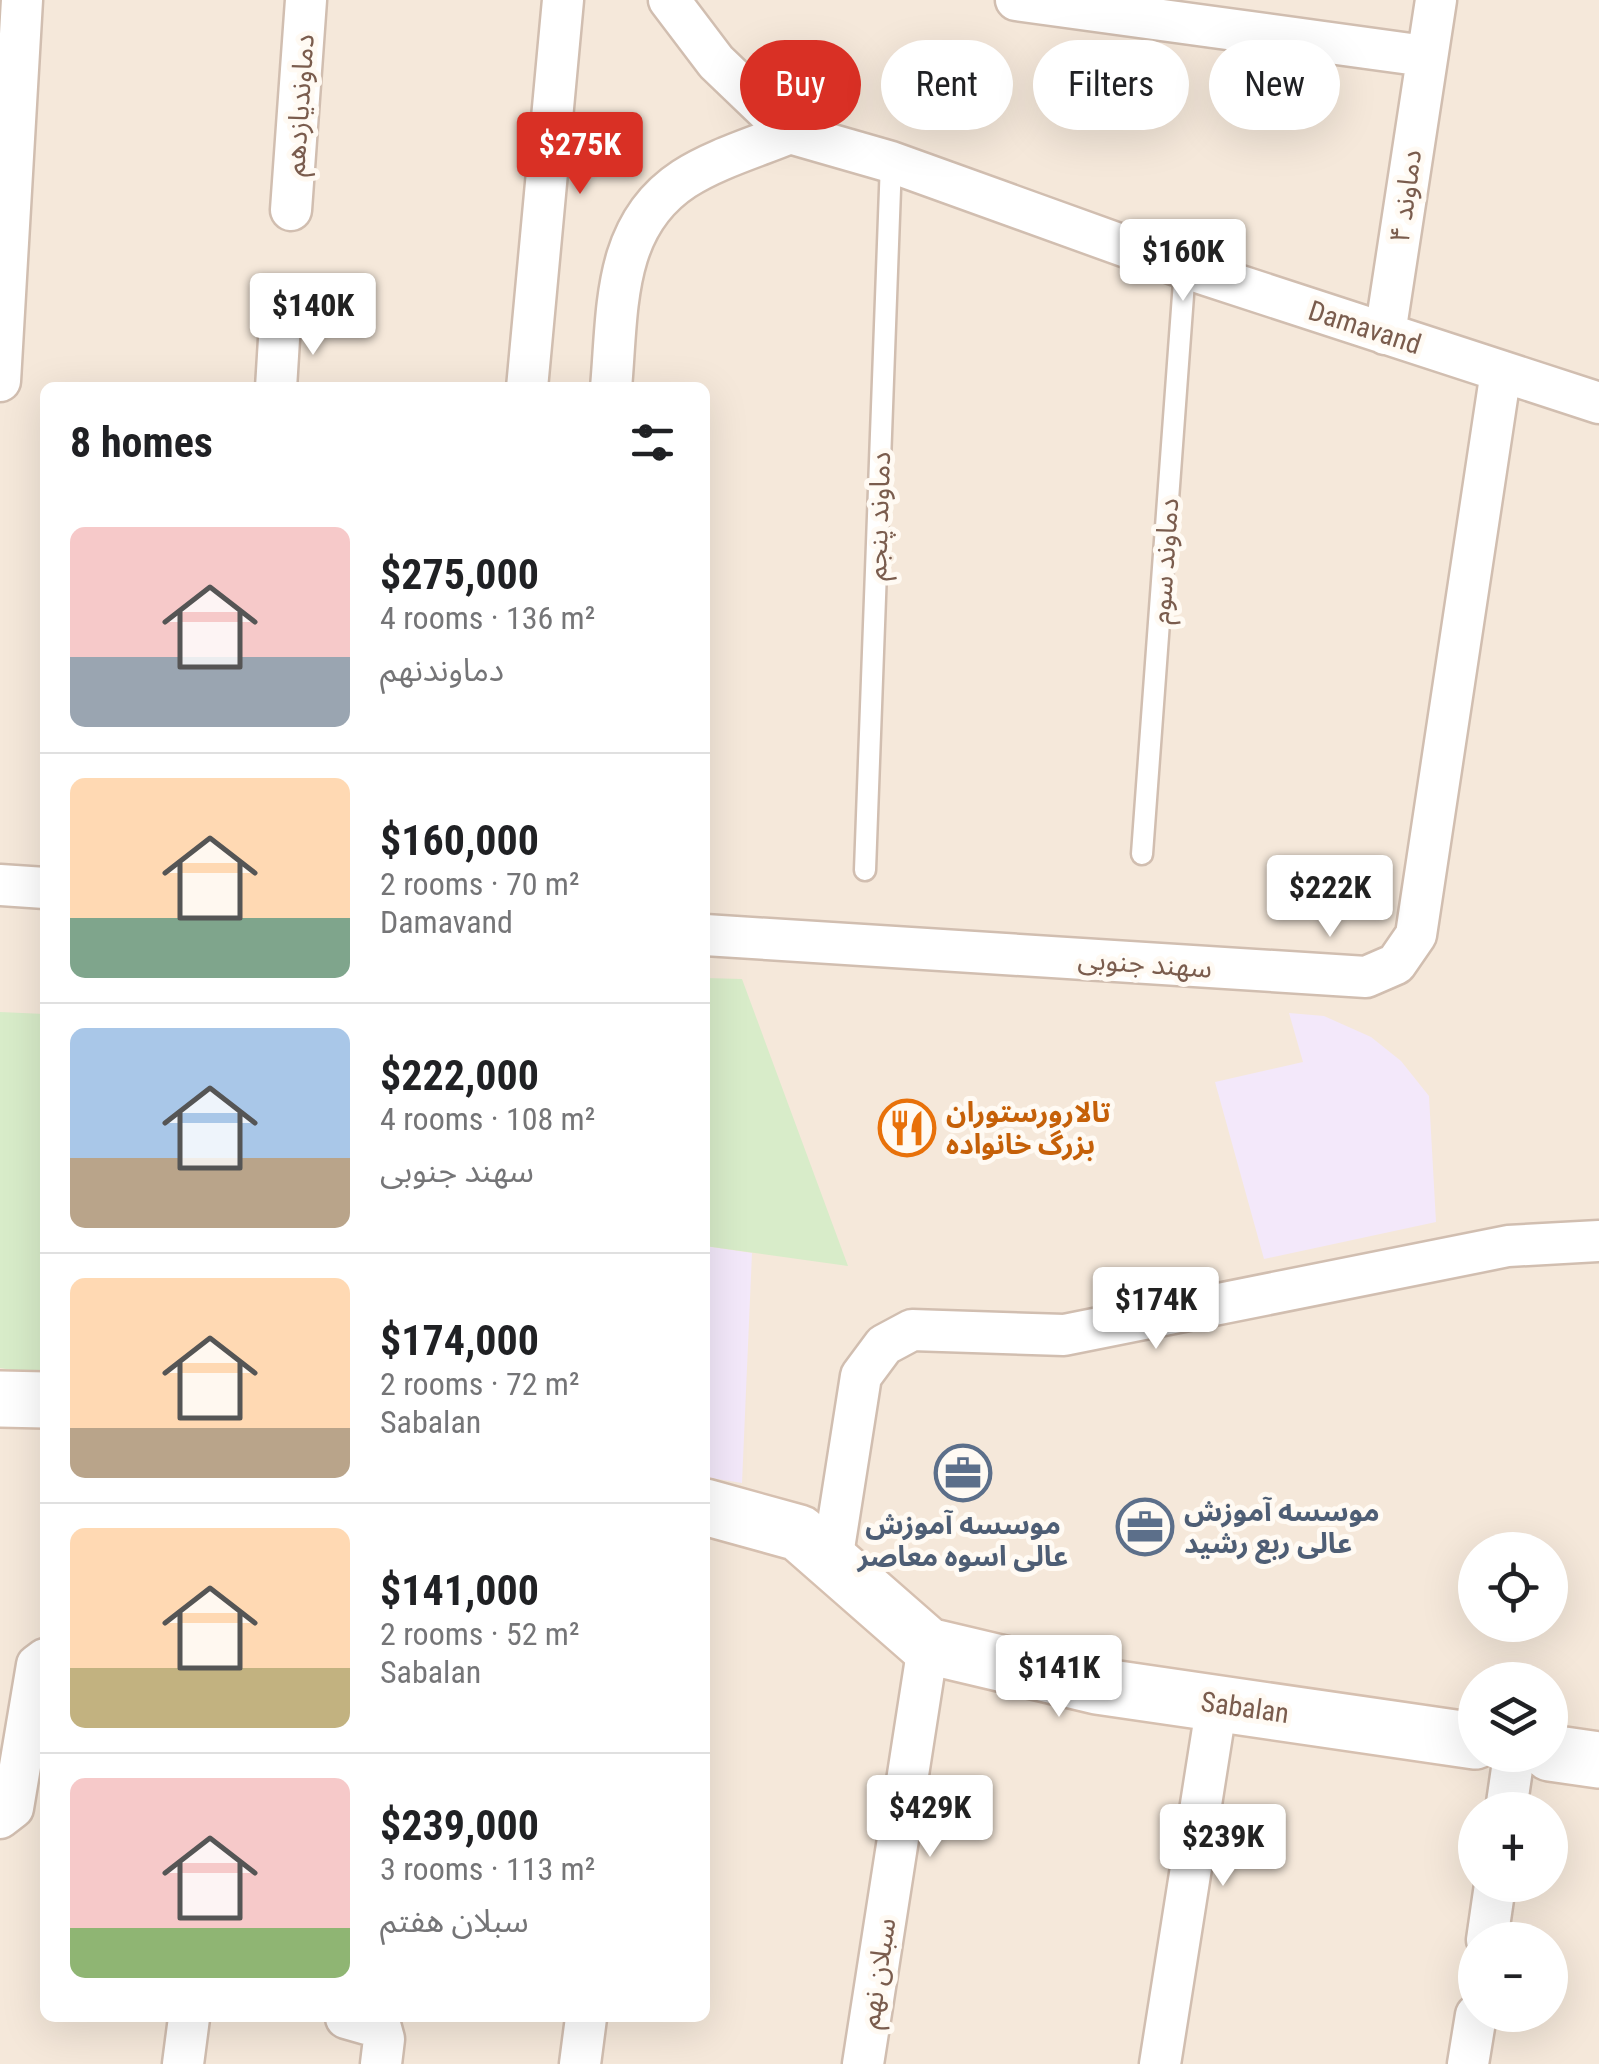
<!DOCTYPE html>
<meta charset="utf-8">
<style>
:root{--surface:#fff;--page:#f2f2f2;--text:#202124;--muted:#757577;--line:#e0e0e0;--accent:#d93025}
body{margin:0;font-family:"Roboto Condensed","Noto Sans Arabic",sans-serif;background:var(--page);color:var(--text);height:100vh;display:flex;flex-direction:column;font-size:38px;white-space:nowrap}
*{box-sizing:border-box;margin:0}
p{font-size:32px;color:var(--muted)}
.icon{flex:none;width:55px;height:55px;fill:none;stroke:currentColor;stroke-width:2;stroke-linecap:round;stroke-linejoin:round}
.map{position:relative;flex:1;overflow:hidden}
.drawer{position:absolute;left:40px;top:382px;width:670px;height:1640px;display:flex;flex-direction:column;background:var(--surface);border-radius:15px;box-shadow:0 10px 40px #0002}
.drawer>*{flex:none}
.top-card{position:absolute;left:740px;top:40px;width:708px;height:90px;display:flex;gap:20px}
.controls{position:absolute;left:1458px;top:1532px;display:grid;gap:20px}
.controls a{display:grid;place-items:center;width:110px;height:110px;border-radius:50%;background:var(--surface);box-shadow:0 10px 40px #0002;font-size:50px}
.price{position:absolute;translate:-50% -85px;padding:0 22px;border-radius:10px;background:#fff;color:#222;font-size:32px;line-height:65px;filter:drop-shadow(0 2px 5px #0008)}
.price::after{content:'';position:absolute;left:50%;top:60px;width:30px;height:22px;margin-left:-15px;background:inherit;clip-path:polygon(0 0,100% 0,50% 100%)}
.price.active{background:var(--accent);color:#fff}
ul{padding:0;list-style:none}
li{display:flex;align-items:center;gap:30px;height:250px;padding:0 30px}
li+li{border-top:2px solid var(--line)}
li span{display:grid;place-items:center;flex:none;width:280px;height:200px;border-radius:15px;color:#555}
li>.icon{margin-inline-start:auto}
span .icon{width:120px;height:120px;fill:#fffc;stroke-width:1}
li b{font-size:42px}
h2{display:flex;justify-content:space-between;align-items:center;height:120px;padding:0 30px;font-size:42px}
.pill{padding:0 35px;border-radius:45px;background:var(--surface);box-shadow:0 10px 40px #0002;font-size:35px;line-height:90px}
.pill.active{background:var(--accent);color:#fff}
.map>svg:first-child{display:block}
</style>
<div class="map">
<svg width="1599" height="2064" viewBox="0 0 1599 2064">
<rect width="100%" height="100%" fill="#fdf6ec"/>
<path fill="#f5e8da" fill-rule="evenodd" d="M0 0H1599V2064H0ZM45 388H705V2018H45ZM1475 1550H1550V1625H1475ZM1475 1680H1550V1755H1475ZM1475 1810H1550V1885H1475ZM1475 1940H1550V2015H1475Z"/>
<path fill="#f3e8fa" d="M1289 1013 1324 1016 1371 1037 1401 1061 1429 1096 1436 1222 1264 1259 1215 1082 1303 1062Z
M705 1246 752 1253 742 1483 705 1477Z"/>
<path fill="#d8ecc9" d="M705 978 742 979 848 1266 705 1246Z
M0 1012 45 1014V1375L0 1368Z"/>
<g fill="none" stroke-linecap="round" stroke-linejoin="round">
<g stroke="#d1beb0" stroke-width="25">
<path id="lane" d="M1142 854 1185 268
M865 870 891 162"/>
</g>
<g stroke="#d1beb0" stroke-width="45">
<path id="street" d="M669 0 716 62 790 133 891 162 1185 268 1599 403
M1016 0 1425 56
M291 210 306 0
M1385 334 1436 0
M0 381 22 0
M276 388 280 323
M527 388 563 0
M611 388C618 310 612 226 684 179 715 159 756 147 790 133
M0 885 45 888
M705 935 1366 977 1396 964 1416 935 1501 371
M832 1561 861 1376 884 1345 912 1330 1064 1335 1508 1246 1599 1241
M1506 1810 1514 1755
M0 1818 13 1808 37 1665 45 1659
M1487 1940 1495 1885
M346 2018 381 2028 384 2039 381 2064
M183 2064 189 2018
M580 2064 586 2018
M863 2064 928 1646
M1160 2064 1217 1703
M1468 2064 1476 2015"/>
</g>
<g stroke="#d6c0b0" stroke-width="60">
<path id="secondary" d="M0 1399 45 1400
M705 1507 799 1533 928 1646 1097 1686 1475 1741
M1550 1753 1599 1760"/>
</g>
<use href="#lane" stroke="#fff" stroke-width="20"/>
<use href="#street" stroke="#fff" stroke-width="40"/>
<use href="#secondary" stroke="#fff" stroke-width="55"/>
</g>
<defs>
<g id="restaurant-ring" transform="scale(2.875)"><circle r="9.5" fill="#fffaf3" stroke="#e8710a" stroke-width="1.5"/><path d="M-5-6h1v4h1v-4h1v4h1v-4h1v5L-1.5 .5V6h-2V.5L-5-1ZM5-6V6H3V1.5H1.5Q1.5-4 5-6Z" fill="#e8710a"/></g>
<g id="office-ring" transform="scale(2.875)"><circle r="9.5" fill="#fffaf3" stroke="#5c6f8a" stroke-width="1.5"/><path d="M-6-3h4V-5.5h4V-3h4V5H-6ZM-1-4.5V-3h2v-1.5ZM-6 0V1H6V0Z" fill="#5c6f8a"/></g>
</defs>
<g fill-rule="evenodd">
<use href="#restaurant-ring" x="907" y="1128"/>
<use href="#office-ring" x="963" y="1473"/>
<use href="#office-ring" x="1145" y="1527"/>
</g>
<g text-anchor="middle" stroke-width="10" stroke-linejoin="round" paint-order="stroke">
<g font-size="28" fill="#7a5c4d" stroke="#fffaf3">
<text transform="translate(299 105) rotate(-86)" y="10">دماوندیازدهم</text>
<text transform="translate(1405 196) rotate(-82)" y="10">دماوند ۴</text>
<text transform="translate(1365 327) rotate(18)" y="10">Damavand</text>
<text transform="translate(878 516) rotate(-88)" y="10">دماوند پنجم</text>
<text transform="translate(1164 561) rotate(-86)" y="10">دماوند سوم</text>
<text transform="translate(1145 963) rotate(4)" y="10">سهند جنوبی</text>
<text transform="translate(1245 1707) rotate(8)" y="10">Sabalan</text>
<text transform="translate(877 1973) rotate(-81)" y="10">سبلان نهم</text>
</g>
<g font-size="28" font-weight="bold" fill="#c56008" stroke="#fffaf3" text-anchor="start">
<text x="946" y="1122">تالارورستوران<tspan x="946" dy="32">بزرگ خانواده</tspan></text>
</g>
<g font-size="28" font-weight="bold" fill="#4e5e75" stroke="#fffaf3" text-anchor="start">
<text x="1184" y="1521">موسسه آموزش<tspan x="1184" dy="32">عالی ربع رشید</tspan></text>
<text x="963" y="1534" text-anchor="middle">موسسه آموزش<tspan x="963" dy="32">عالی اسوه معاصر</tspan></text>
</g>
</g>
</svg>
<div class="controls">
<a><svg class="icon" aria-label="locate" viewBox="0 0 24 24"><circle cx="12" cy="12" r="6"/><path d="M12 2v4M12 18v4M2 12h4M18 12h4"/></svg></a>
<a><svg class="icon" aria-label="layers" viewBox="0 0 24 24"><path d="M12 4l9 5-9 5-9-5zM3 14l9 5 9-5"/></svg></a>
<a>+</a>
<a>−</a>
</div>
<b class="price active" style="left:580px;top:197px">$275K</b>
<b class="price" style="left:1183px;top:304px">$160K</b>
<b class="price" style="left:313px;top:358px">$140K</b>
<b class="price" style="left:1330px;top:940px">$222K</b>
<b class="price" style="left:1156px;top:1352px">$174K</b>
<b class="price" style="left:1059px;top:1720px">$141K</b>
<b class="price" style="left:930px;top:1860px">$429K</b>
<b class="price" style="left:1223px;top:1889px">$239K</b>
<div class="top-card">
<a class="pill active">Buy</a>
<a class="pill">Rent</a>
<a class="pill">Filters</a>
<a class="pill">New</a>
</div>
<section class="drawer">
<h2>8 homes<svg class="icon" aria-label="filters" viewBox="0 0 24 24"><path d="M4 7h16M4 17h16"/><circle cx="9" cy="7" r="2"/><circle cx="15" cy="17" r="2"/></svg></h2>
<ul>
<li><span style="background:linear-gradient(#f6c9c9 65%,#9aa5b1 0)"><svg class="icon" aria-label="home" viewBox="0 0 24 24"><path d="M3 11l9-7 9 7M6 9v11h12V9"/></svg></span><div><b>$275,000</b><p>4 rooms · 136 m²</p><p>دماوندنهم</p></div></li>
<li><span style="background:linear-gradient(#ffd9b3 70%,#7fa58c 0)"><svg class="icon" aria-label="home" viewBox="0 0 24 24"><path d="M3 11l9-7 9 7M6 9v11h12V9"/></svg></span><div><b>$160,000</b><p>2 rooms · 70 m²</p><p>Damavand</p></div></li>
<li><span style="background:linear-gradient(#a9c7e8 65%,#b9a48a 0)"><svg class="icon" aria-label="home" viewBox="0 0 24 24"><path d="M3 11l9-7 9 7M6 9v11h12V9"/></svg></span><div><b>$222,000</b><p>4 rooms · 108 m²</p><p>سهند جنوبی</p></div></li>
<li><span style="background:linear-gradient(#ffd9b3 75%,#b9a48a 0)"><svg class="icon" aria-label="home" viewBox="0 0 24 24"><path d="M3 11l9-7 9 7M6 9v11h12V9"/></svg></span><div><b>$174,000</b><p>2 rooms · 72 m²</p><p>Sabalan</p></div></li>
<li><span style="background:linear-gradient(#ffd9b3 70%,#c2b280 0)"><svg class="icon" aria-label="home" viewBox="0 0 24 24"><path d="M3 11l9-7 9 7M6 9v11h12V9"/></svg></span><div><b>$141,000</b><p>2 rooms · 52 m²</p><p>Sabalan</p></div></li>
<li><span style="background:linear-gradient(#f6c9c9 75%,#8fb573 0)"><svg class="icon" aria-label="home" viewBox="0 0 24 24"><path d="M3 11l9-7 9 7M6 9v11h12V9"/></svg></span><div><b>$239,000</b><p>3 rooms · 113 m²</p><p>سبلان هفتم</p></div></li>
</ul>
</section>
</div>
